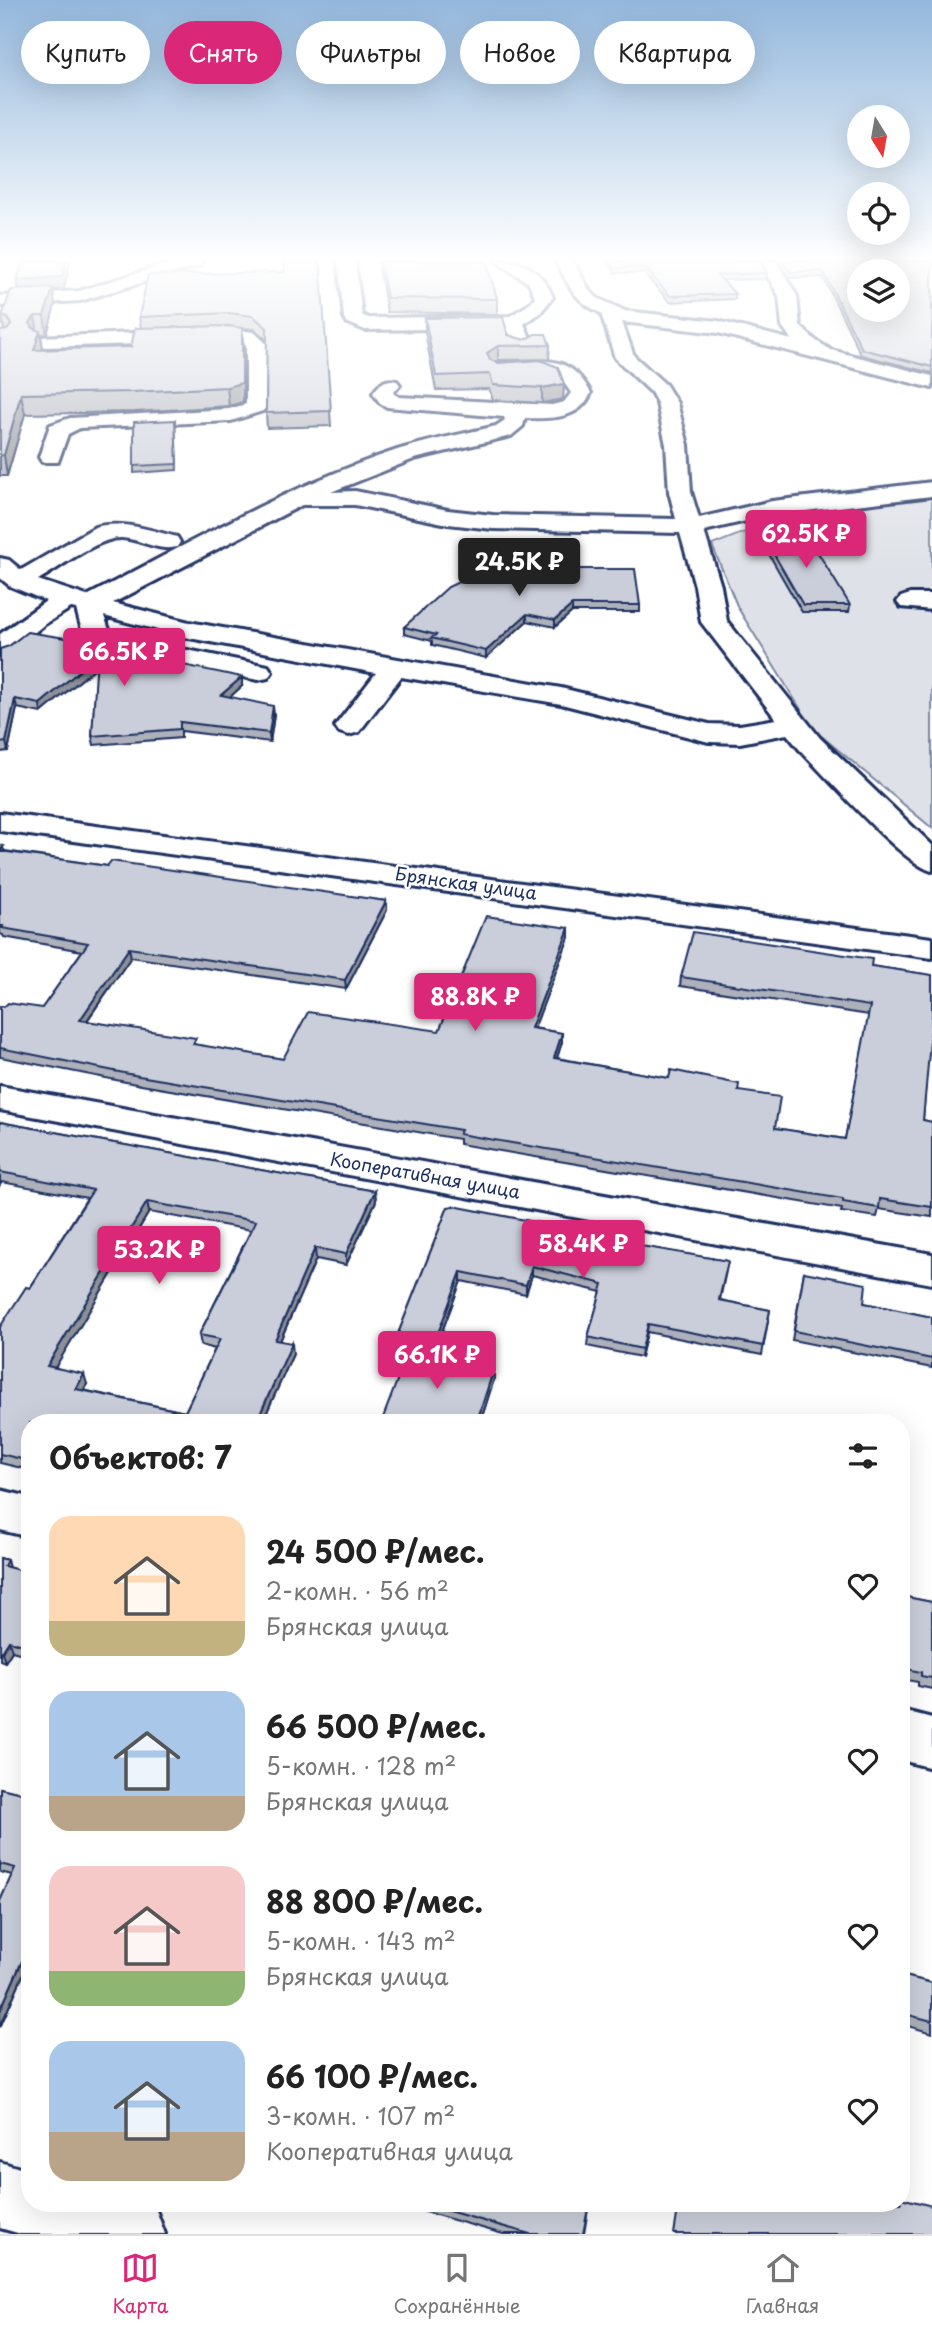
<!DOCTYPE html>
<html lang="ru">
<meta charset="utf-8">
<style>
:root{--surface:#fff;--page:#f6f6f6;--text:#222;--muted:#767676;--line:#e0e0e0;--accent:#db2777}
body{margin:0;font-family:"Playpen Sans",sans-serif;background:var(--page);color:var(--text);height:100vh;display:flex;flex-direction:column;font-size:26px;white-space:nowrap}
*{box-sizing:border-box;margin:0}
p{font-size:23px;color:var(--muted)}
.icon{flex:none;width:38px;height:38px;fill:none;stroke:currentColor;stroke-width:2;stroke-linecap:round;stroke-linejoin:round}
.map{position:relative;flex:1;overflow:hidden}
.sheet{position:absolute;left:21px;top:1414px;width:889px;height:798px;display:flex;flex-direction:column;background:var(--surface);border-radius:28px;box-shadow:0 7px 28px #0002}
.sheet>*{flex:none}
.guide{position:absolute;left:21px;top:21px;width:891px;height:63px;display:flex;gap:14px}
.needle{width:46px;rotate:169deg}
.controls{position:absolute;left:847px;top:105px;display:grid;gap:14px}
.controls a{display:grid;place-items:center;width:63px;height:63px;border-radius:50%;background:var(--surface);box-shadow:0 7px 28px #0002;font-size:35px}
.price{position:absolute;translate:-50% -60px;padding:0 16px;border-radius:7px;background:var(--accent);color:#fff;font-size:23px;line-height:46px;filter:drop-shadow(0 2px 4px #0008)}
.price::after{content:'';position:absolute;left:50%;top:42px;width:21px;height:16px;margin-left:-10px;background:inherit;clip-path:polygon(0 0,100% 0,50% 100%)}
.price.on{background:#222;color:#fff}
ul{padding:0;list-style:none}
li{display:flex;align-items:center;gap:21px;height:175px;padding:0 28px}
li span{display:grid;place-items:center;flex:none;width:196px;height:140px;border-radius:21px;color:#555}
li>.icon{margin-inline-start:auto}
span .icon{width:84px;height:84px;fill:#fffc;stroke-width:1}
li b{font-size:30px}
h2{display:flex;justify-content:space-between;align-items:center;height:84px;padding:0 28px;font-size:30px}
.tag{padding:0 24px;border-radius:32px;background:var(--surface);box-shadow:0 7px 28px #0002;font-size:24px;line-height:63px}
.tag.on{background:var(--accent);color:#fff}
.dock{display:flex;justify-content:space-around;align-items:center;height:98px;border-top:2px solid var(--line);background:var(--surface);font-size:19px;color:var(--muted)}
.dock a{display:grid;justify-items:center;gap:4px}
.dock .on{color:var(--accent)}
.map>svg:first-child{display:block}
</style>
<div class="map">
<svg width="932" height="2234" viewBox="0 0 932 2234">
<rect width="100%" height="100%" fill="#fff"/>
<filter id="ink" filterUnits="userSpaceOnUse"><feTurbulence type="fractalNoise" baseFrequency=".0143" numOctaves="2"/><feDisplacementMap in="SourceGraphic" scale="14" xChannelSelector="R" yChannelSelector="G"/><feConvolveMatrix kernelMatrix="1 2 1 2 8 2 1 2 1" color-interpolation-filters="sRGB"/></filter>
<g filter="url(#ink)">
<path fill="#dee1e7" stroke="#7c88a2" stroke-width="2" d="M932 495V828L813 729 738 608 712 545 793 513Z"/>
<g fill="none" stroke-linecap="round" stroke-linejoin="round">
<g stroke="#1b2f5e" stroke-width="6">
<path id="minor" d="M176 261H203L201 265 80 301 0 306V296L79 291Z
M338 261H355L362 315 368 318 510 316 528 305 535 297 529 283 495 261C525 261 540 269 553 297L540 313 524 324 534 346 524 352 517 350 507 328 365 330 346 322 344 318Z
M556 261H573L589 290 597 298 625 311 718 321 792 340 782 326 779 296 759 261H776L797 296 800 326 815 340 831 350 932 376V388L718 333 622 322 634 356 666 385 677 403 688 445 691 492 699 518 772 501 932 482V496L772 515 704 531 721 586 727 621 820 738 932 845V871C902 863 826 776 800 750L787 734 740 743 709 742 561 704 401 677 359 732 349 735 339 732 335 726 376 673 189 638 104 616 111 635 258 664 268 666 272 672 268 678 258 680 102 649C83 644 81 626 76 609L71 608 45 624 9 653 0 655V634L46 601 10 586 0 578V558L9 560 21 570 95 527C123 520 149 530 177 537L180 542 177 547C158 552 141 539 122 538 98 537 60 568 38 580L87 596C188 544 288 486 397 450 429 440 463 434 496 426L505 420 504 417 387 407 380 403 373 393C380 383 385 378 397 381L400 385 393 393 399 397 552 405 564 402 571 393C556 366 532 372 505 374L498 372 495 368 498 364 505 362C544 360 570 354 591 393 580 419 551 419 525 418L523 426 511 436 414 459 331 492 355 491 448 510 493 515 676 519 669 492 666 445 657 403 651 392 615 358 601 313C574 301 569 286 556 261ZM302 505H355L448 524 493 529 680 533 695 586 701 622 776 719 740 725 709 724 561 688 189 622 113 603Z
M230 329 254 332 266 343V407L263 411 231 421 80 428 68 434 58 462H42L39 457 50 425 70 418 229 409 246 404V345L242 341H230L45 347 38 345 35 341 38 337Z
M910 594H932V610L901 607 897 602 901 597Z
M0 813 932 938V958L0 831Z
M0 1086 932 1254V1284L0 1110Z
M0 1490 30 1497V1537L0 1530Z
M901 1710 932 1718V1768L901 1760Z
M0 2162 30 2171V2203H138L156 2210 165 2234H21L0 2228Z"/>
</g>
<use href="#minor" fill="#fff" fill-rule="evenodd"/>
</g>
<path fill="#aeb1bb" stroke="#1b2f5e" stroke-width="2" fill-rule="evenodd" d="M23 261H70L64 289 53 290 55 305 47 334H41L43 350 131 347 141 328 139 317 320 261 331 426 267 428 266 413 267 340 254 329 241 328H242L243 346V402L229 406 135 412 25 414 7 476H0V331H4L2 316 18 290Z
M378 261H486L497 299V314L387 312Z
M608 261H760L767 273 766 279 722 280 735 294V299L670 302 643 273H615Z
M778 261H932V373L861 355 823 277 789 278Z
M425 318 508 335 524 340 550 345 549 359 498 360 496 362 564 384 563 399 542 403 493 400 489 389 436 390 425 332Z
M175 420 177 470 134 473V466Z
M763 535 850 605 849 612H802L762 542Z
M543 569 640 605V612H572L555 627 527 621 486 658 432 645V641L404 634V627L478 580Z
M110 645 111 651 242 686 230 697 274 715 270 742 181 731V738L94 745 92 736 97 666 41 713 17 708 8 751 0 752V649Z
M0 845 5 851 107 866 386 901 387 910 346 989 131 957 87 1021 197 1045 283 1059 439 1031 569 928V937L534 1028 562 1033V1042L557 1058 738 1091 775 1128 845 1139 869 1015 680 986 681 977 871 966 932 975V1028H930L923 1120 932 1122V1217L879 1209 877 1217 841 1212 842 1209 459 1144V1139L141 1085 0 1057V1006L42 1008 82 951 4 937 3 935 0 934Z
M0 1122 375 1191 376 1201 346 1265 316 1259 280 1341 293 1354 262 1423H30V1470L0 1463V1327L30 1288 87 1198 2 1182 0 1185ZM149 1212 251 1230 199 1335 201 1345 215 1349 185 1412 83 1390 87 1384 55 1367Z
M448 1207 556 1226V1232L728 1261 720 1300 770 1310 762 1355 647 1332 641 1357 587 1346 588 1337 601 1292 532 1275 526 1294 461 1281 435 1350 398 1342V1334Z
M804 1272 864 1303 932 1317V1368L792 1340Z
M494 1368V1379L480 1423H381Z
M0 1558 7 1560 9 1568 30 1573V1656L12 1651 5 1662 0 1660Z
M901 1596 932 1602V1689L918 1686V1682L901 1679Z
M0 1788 30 1795V1959L0 2027V1901L12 1875 0 1872Z
M901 1975 932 1983V2033L901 2024Z
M394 2203H589L584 2234H503Z"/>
<path fill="#8d9099" stroke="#1b2f5e" stroke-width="2" d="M66 261H70L64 289 53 290 55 305 47 334 44 316 19 292 17 280Z
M35 316 38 334 30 323Z
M242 328 243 346V402L229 406 227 387Z
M40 331 43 349 37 369 34 350Z
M498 346V360L487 367V353Z
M564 384 563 399 542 403V388Z
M21 394 25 414 7 476 4 455Z
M572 605V612L555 627V620Z
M527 614V621L486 658V651Z
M97 656 99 665 41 713 40 704Z
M242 677V686L222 704 221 695Z
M15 699 17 708 8 751 6 742Z
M273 706 274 715 270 742 269 733Z
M386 901 387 910 346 989 345 980Z
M569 928V937L531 1037V1028Z
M129 948 131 957 81 1029 80 1020Z
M562 1033V1042L554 1067V1058Z
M375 1191 376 1201 346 1265V1254Z
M147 1202 149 1212 50 1376 47 1366Z
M315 1248 316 1259 276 1350 275 1340Z
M532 1266V1275L526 1294V1285Z
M461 1272V1281L435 1350V1341Z
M648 1324 647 1332 641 1357 642 1349Z
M292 1343 293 1354 262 1423H256Z
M494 1368V1379L480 1423H478V1418Z
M84 1374 87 1384 78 1399 76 1389Z
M9 1641 12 1651 5 1662 2 1652Z
M30 1943V1959L0 2027V2011Z"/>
<path fill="#caceda" stroke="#1b2f5e" stroke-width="2" fill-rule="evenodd" d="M23 261H66L62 277 17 280Z
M284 261H320L331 411 266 413 267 328 253 316 229 313 139 317 148 275 285 272Z
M380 261H486L497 299 387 298Z
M611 261H760L767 273 717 275 735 294 670 296 644 267 615 268Z
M782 261H932V367L862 349 823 271 790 272ZM859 271H898V310H859Z
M53 288 44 316H35L30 323 33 328 40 331 34 350 131 347 135 328 229 326 242 328V383L227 387 133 392 21 394 4 455 0 456V331L7 330 11 325 8 318 2 316 11 290Z
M503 317 508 335 524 340 535 334H546L550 345 498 346 487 353 490 360 499 363 540 360 558 367 564 384 542 388 493 385 490 374 436 376 425 318Z
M175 420 177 464 134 466V422Z
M806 533 850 605H803L763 535Z
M506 547 543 548V569H635L640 605H572L555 620 527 614 486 651 431 638 436 635 404 627 448 587 467 578 478 580 506 558Z
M27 632 110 645 105 649 242 677 221 695 273 706 269 733 180 722V729L92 736 97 656 40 704 15 699 6 742 0 743V649L9 646Z
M0 845 4 846 0 851 107 866 111 861 386 901 345 980 129 948 80 1020 196 1038 193 1044 283 1059 308 1012 439 1031 486 916 569 928 531 1028 562 1033 554 1058 669 1078 671 1070 739 1084 738 1091 780 1097 775 1128 845 1139 870 1006 681 977 693 932 872 959 871 966 932 975V1019L923 1120 932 1122V1207L880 1199 879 1208 843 1202V1199L459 1134 461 1130 139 1076 0 1048V1006L4 1007 8 1003 42 1008 88 943 2 928 3 926H0Z
M0 1122 375 1191 346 1254 315 1248 275 1340 292 1343 256 1423H30V1461L0 1454V1327L26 1287 30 1288 93 1190 0 1172ZM147 1202 256 1221 199 1335 220 1339 185 1412 76 1389 84 1374 47 1366Z
M453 1206 556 1226 554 1231 728 1261 719 1300 770 1310 763 1346 648 1324 642 1349 588 1337 603 1284 532 1266 526 1285 461 1272 435 1341 398 1334 448 1207Z
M804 1272 866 1284 864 1303 932 1317V1359L794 1331Z
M408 1352 494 1368 478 1418 463 1415 460 1423H381Z
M589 1418 615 1423H588Z
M0 1558 7 1560 4 1566 30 1573V1647L9 1641 2 1652 0 1651Z
M901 1596 932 1602V1678L921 1676V1672L901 1668Z
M0 1788 30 1795V1943L0 2011V1901L15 1868 0 1864Z
M901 1975 932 1983V2021L901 2013Z
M901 2198 932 2206V2234H674L679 2203H901Z
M420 2203H589L583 2234H530Z"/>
</g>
<linearGradient id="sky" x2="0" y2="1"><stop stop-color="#93b7dc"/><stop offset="0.45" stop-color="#fff"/><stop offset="1" stop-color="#fff" stop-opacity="0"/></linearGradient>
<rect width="932" height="574" fill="url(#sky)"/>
<g text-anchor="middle" stroke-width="5" stroke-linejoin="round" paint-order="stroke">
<g font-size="18" fill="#1b2f5e" stroke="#fff">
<text transform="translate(466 884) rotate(8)" y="6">Брянская улица</text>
<text transform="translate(425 1176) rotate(10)" y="6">Кооперативная улица</text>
</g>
</g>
</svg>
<div class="controls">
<a><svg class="needle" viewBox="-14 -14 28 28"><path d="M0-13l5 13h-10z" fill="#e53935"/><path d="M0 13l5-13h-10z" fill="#767676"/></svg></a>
<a><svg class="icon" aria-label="locate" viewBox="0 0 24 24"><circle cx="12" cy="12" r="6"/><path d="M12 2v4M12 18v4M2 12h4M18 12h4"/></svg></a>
<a><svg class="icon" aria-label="layers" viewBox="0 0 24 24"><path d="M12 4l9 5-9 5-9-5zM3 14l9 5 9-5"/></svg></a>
</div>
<b class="price" style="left:806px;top:570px">62.5K ₽</b>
<b class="price on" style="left:519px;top:598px">24.5K ₽</b>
<b class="price" style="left:124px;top:688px">66.5K ₽</b>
<b class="price" style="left:475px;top:1033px">88.8K ₽</b>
<b class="price" style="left:583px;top:1280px">58.4K ₽</b>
<b class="price" style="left:159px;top:1286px">53.2K ₽</b>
<b class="price" style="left:437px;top:1391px">66.1K ₽</b>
<div class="guide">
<a class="tag">Купить</a>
<a class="tag on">Снять</a>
<a class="tag">Фильтры</a>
<a class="tag">Новое</a>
<a class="tag">Квартира</a>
</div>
<section class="sheet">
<h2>Объектов: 7<svg class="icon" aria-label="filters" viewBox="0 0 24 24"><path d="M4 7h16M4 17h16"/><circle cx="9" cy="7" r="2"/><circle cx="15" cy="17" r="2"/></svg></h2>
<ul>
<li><span style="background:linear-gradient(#ffd9b3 75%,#c2b280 0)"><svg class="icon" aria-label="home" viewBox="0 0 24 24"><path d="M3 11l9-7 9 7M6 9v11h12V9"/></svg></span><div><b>24 500 ₽/мес.</b><p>2-комн. · 56 m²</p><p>Брянская улица</p></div><svg class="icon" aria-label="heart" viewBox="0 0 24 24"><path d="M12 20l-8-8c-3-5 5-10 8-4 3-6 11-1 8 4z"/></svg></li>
<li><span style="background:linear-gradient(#a9c7e8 75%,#b9a48a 0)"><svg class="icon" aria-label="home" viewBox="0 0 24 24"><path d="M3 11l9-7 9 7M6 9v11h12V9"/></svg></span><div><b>66 500 ₽/мес.</b><p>5-комн. · 128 m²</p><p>Брянская улица</p></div><svg class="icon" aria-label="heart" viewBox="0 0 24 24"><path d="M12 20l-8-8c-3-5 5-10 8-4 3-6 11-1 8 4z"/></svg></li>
<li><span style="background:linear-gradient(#f6c9c9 75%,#8fb573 0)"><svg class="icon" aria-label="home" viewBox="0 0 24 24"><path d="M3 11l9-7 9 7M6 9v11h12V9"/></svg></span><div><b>88 800 ₽/мес.</b><p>5-комн. · 143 m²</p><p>Брянская улица</p></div><svg class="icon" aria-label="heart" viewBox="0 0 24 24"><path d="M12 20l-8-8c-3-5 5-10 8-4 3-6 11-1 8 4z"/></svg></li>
<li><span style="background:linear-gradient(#a9c7e8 65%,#b9a48a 0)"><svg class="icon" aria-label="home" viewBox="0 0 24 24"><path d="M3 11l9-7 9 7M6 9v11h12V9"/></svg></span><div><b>66 100 ₽/мес.</b><p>3-комн. · 107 m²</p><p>Кооперативная улица</p></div><svg class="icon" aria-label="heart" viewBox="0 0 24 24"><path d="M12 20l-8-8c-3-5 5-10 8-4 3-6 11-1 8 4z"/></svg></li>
</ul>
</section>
</div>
<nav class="dock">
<a class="on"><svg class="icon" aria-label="map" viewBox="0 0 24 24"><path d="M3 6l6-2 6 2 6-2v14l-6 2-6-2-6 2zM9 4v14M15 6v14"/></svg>Карта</a>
<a><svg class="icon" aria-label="saved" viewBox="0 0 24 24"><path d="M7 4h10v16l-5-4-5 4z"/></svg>Сохранённые</a>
<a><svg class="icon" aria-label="home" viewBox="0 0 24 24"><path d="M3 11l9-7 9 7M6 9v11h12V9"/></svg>Главная</a>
</nav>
